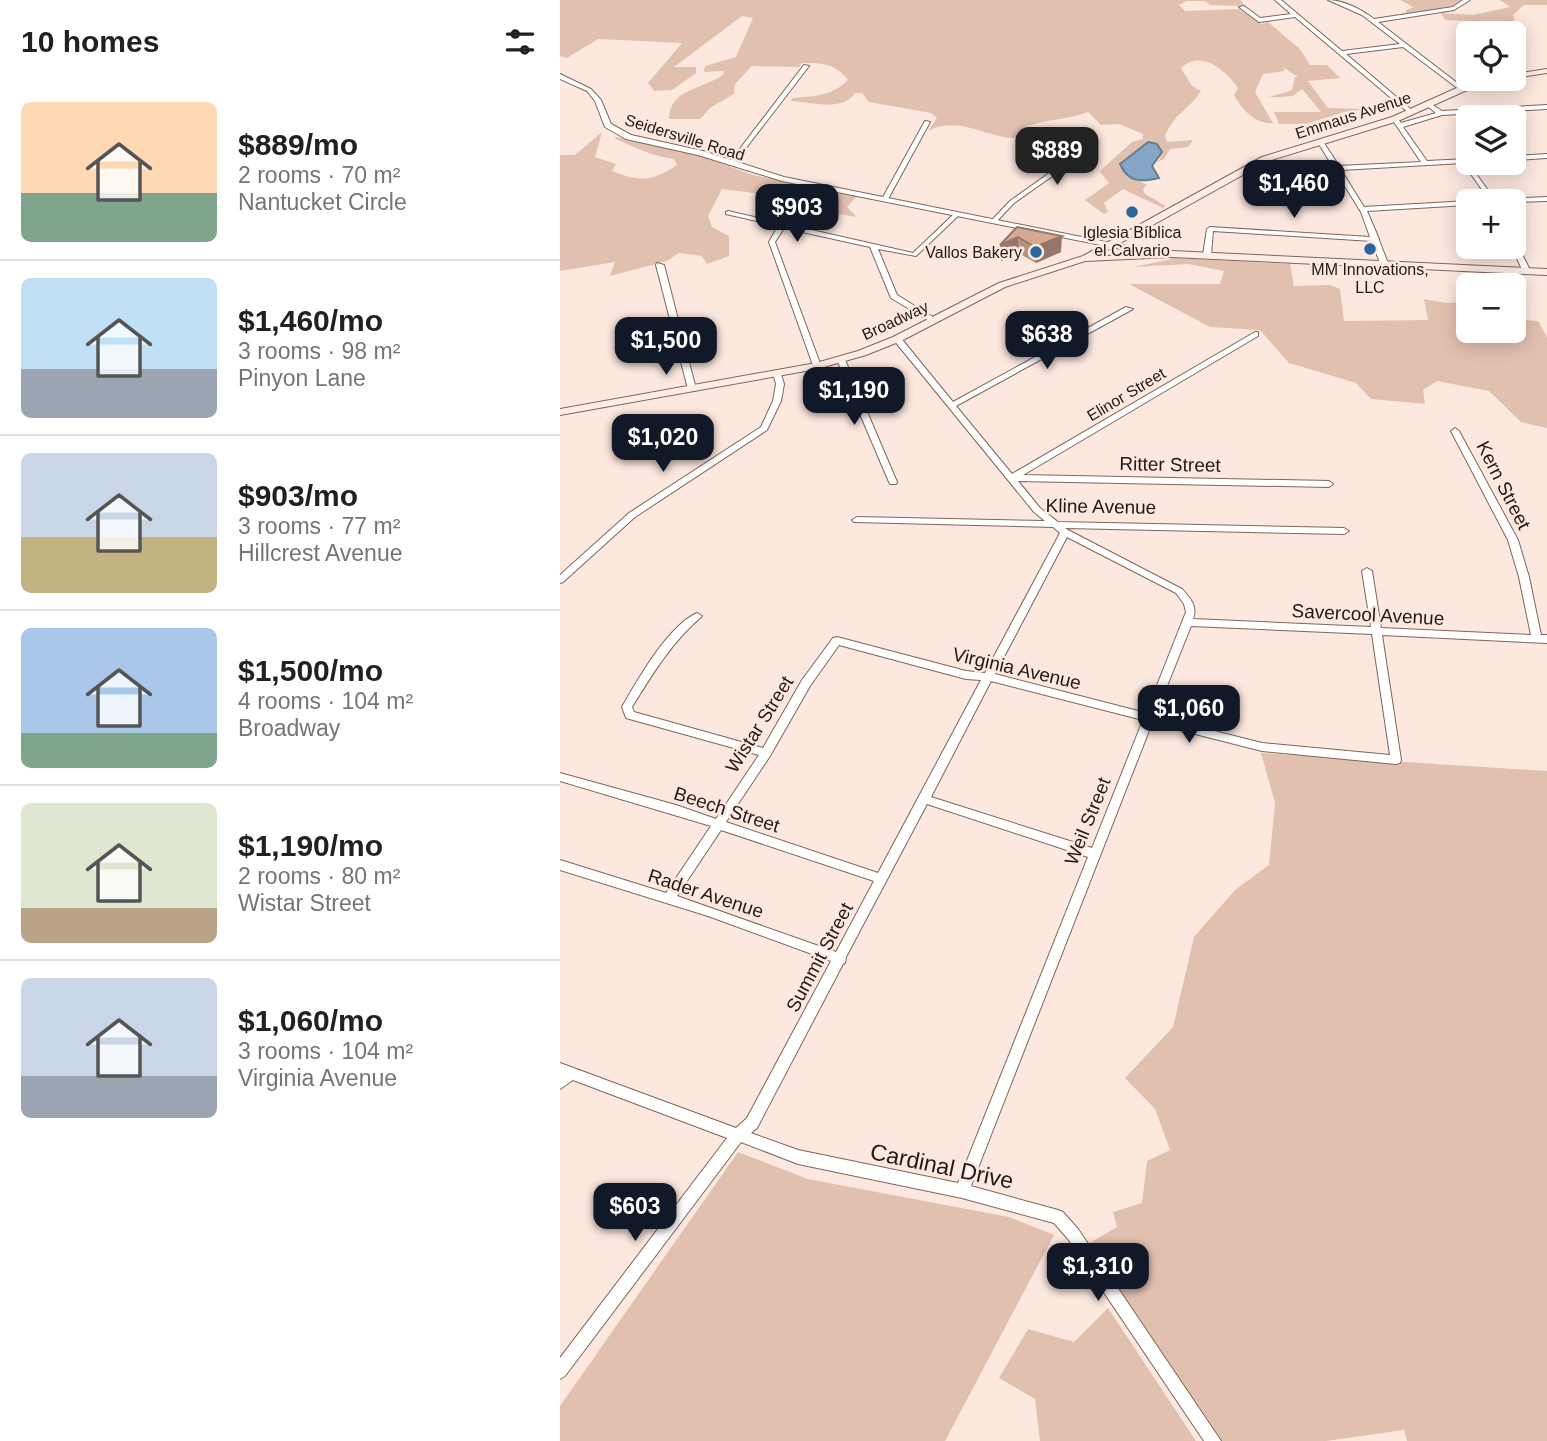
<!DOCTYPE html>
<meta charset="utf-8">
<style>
:root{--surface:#fff;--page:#f2f2f2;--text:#202124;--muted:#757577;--line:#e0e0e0;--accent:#111827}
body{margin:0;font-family:Arial,sans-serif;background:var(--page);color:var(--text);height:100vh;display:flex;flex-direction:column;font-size:26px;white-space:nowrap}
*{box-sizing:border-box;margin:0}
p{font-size:23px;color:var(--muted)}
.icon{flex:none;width:38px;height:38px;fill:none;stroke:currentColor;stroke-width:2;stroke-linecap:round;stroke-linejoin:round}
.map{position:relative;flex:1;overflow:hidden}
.side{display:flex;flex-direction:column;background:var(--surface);width:560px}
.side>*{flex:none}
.buttons{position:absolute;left:896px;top:21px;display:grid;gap:14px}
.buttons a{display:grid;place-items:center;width:70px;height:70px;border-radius:10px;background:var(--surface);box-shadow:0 4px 18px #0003;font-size:35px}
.price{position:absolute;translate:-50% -60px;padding:0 16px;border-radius:14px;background:var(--accent);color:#fff;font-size:23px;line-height:46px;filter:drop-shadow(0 2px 4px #0008)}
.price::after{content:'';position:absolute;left:50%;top:42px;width:21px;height:16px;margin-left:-10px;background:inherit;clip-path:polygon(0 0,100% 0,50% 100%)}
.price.selected{background:#222;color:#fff}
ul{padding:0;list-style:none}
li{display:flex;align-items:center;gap:21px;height:175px;padding:0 21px}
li+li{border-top:2px solid var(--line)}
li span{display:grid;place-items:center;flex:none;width:196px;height:140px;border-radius:10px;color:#555}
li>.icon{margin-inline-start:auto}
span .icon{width:84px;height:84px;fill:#fffc;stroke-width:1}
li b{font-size:30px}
h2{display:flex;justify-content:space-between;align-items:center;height:84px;padding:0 21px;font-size:30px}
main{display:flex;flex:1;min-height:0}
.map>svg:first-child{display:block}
</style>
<main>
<section class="side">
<h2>10 homes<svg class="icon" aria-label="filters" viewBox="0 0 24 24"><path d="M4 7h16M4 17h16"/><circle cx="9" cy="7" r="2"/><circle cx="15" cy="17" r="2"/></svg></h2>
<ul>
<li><span style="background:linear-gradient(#ffd9b3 65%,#7fa58c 0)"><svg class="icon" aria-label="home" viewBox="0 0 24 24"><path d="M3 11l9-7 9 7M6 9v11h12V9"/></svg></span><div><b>$889/mo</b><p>2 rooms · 70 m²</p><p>Nantucket Circle</p></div></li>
<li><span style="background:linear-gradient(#bfe0f5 65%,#9aa5b1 0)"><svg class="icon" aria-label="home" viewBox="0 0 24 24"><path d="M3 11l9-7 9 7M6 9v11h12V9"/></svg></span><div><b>$1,460/mo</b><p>3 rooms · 98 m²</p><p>Pinyon Lane</p></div></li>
<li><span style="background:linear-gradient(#c9d6e8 60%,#c2b280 0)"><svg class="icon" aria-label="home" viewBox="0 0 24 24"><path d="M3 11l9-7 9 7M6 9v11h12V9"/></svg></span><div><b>$903/mo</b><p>3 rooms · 77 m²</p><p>Hillcrest Avenue</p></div></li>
<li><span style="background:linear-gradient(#a9c7e8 75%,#7fa58c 0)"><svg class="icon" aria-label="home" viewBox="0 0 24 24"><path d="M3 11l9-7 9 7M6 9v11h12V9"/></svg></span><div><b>$1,500/mo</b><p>4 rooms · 104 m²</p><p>Broadway</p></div></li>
<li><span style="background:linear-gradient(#dfe7d0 75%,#b9a48a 0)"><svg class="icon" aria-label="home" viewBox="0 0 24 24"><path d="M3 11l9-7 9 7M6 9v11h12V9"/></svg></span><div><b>$1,190/mo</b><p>2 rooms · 80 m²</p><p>Wistar Street</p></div></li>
<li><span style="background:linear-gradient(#c9d6e8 70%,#9aa5b1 0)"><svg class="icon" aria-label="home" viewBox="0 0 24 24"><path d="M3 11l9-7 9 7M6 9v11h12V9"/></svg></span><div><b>$1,060/mo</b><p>3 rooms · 104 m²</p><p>Virginia Avenue</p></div></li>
</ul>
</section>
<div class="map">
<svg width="987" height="1441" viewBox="0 0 987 1441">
<rect width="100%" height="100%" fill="#fce8df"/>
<path fill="#e2c0b0" d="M0 0H681L685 6 650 5 645 1H627L619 5 625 11 679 9 701 24 708 22 740 49 750 65H767L780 78 748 81 768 108 807 109 784 112 746 124H719L714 112H761L742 89 733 96 707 98 732 90 735 77H738L723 67 725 71 703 74 695 92 713 123C694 124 683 110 674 95L678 88C666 70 641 49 621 68L632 86 641 91C629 110 615 112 605 136L607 142 633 140 628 147 610 149 604 159 597 162 601 157 566 175 587 185 583 189 585 194 606 206 603 208 563 189 544 203 548 212 544 214 525 200 549 183 540 172 543 168 572 142 583 139V134L559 124 541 125 528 112C508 120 487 119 467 126L464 137C433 144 403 113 368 131L377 118 371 113 309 102 302 93H295C284 112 250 102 230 101L233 98C255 96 272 96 288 80 275 63 262 63 242 63L239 67 192 66 175 84 174 94 150 108 140 119H109C110 88 141 91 164 74L163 71 144 72 145 66 176 57 193 18 182 16 114 67H136V73L112 90 94 91 88 83 122 43 38 39 7 58 0 56Z
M840 0H901L894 6 848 14 845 11 853 7Z
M940 0H987V5H964L953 15 957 30 914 33 916 29 906 21 885 20 881 13 913 15 950 7Z
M42 132 35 157 56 164 52 171C80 182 91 182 117 165L114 159C91 156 74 147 54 138L57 137 135 154 193 175 297 196 287 207 297 217 218 205 209 195 162 189 148 216 152 227 169 236V256L147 264 142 256 119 253 107 261 50 276 55 262 0 271V155H15Z
M617 258 730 264 734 286 770 285 780 289 784 321 868 320 864 299 886 303 908 302V331H931L935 337 954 331V296H957L965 320 978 321 987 337V428L961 422 929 391 877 381 863 390 865 404 811 399 796 383 729 363 700 330 650 327 569 284H660L664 271 628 264 573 267Z
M701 753 987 771V1441H847L844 1430 766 1441H662L528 1244 557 1227 553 1212 582 1203 587 1161 610 1150 595 1109 565 1078 613 1027 634 937 675 890 709 865 715 803Z
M178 1152 248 1179 449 1217 494 1235 385 1441H0V1406Z
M548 1308 636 1441H480L475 1399 439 1378 468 1329 514 1342Z"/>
<path fill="#84a5c6" stroke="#677b91" stroke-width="2" d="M588 142 597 144 602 152 592 166 599 178C582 182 568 183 560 164Z"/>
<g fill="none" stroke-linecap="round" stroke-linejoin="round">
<g stroke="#7d675d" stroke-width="2">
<path id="minor" d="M715 0H721L782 51 840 44 802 15 768 0C784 0 802 10 814 19L893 7 903 0H910L894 10 818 22 905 89 900 90 843 47 786 54 854 112 849 113 735 17 699 22 679 7 684 6 700 18 731 14Z
M244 65 249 66 173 165H169V163Z
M868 102 882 111 987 105V109L882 115 843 127 867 161 908 159V163L936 201H930L903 163 781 170 804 207 908 201V205L807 211 819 239V240L829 266 825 268 821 266 812 241 653 231 651 255 647 257 643 255 647 229 650 227 810 237 801 212 757 141 762 140 779 166 861 162 832 119 837 118 841 123 876 113 866 105 865 104Z
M365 121 370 122 328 199 323 200 322 199Z
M521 141 524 143 521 156 454 203 436 222H432V220L450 201 516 154 518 143Z
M987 154V158L954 160V156Z
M987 197V201L954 202 937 201 940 199Z
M168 211 353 253 395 213H399V215L356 256 318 249 337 295 378 320 371 322 331 298 310 247 224 228 215 242 261 366 257 368H254L209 242 218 226 166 214V212Z
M954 242 957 244 971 272 970 274 963 272 952 247H954Z
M97 263 104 265 136 389 135 391H132L128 389 96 265Z
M566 307 573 309 396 406 452 474 695 332H698V336L463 475 769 481 773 484 769 487 458 481 480 508 498 522 784 528 789 531 784 534 505 528 508 530 622 589C630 598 638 606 633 619L811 627 802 571 807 568 812 571 821 628 971 635 959 577 948 540 891 431 895 428 899 431 958 540 969 577 981 635H987V643L822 635 841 760 840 763 836 764 702 751 592 723 411 1186 498 1210 503 1212 518 1229 661 1441H644L508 1239 494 1223 402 1198 238 1164 181 1142 5 1376 0 1379V1358L167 1138 13 1080 0 1089V1063L176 1128 187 1118 271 961 148 916 0 870V860L106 893 151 826 0 781V773L116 805 156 819 199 755 66 718 62 707C78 679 108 626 137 613L142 616 140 618C111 643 92 675 72 707L74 712 203 748 242 680 273 638 277 637 406 671 425 673 500 533 493 527 294 522 292 520 297 517 485 521 474 512 333 339 340 337 393 402ZM507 537 616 593 624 604 626 612 586 713 435 674ZM631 626 812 634 830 755 702 743 595 716ZM279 645 406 679 421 680 318 873 166 822 210 756 250 686ZM431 681 583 720 532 848 371 797ZM367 804 528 857 398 1183 238 1150 191 1133 197 1128 283 964 285 963 286 957ZM161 830 314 881 276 952 117 896Z
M278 358H281L285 360 337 482 336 484H330L329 482 277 360Z
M214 371H220L224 384 221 401 207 430 75 517 3 582 0 583V575L69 513 201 427 213 401 216 384 213 373Z"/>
</g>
<g stroke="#7d675d" stroke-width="2">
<path id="tertiary" d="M0 74 31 89 41 100 51 124 71 135 143 151 224 177 596 252 600 254 596 256 222 181 138 155 66 139 45 127 35 101 27 91 0 79Z"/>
</g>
<g stroke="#7d675d" stroke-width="2">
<path id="secondary" d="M987 69V73L954 78V74Z
M930 79H942L905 91 838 121 708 161 535 257 612 251 987 269V275L612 257 525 261 445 287 341 341 306 355 257 369 0 415V409L256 363 298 351 333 337 439 283 523 256 702 157 832 117 899 87Z"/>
</g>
<use href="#minor" fill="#fff" fill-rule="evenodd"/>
<use href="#tertiary" fill="#fff" fill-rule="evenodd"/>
<use href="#secondary" fill="#feede5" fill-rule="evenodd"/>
</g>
<path fill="#b8917f" d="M457 227 501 252 476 263 458 253 441 261 440 245Z
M461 319 494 338 483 344 462 331Z"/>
<path fill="#967668" d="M502 236 501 252 476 263 475 247Z
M458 237V253L441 261 440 245Z
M494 326V338L483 344V332Z"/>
<path fill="#d6a994" stroke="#967668" stroke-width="2" d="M457 227 502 236 475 247 458 237 440 245Z
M474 313 494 326 483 332 461 319Z"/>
<g fill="#29659c" stroke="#fce8df" stroke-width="2.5">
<circle cx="572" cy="212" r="7"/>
<circle cx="810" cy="249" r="7"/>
<circle cx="476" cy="252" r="7"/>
</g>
<g text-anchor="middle" stroke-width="5" stroke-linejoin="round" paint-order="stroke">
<g font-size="16" fill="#231a16" stroke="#fce8df">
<text transform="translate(793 115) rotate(-18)" y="6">Emmaus Avenue</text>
<text transform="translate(125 137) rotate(17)" y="6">Seidersville Road</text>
<text transform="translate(335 320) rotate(-25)" y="6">Broadway</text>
<text transform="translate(566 394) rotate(-31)" y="6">Elinor Street</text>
</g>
<g font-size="16" fill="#231a16" stroke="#fce8df">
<text x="572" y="238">Iglesia Bíblica<tspan x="572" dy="18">el Calvario</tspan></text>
<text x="462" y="258" text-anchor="end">Vallos Bakery</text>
<text x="810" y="275">MM Innovations,<tspan x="810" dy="18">LLC</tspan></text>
</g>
<g font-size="19" fill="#231a16" stroke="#fce8df">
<text transform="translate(610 464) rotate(1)" y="7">Ritter Street</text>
<text transform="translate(944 485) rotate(63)" y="7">Kern Street</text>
<text transform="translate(541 506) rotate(1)" y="7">Kline Avenue</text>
<text transform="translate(808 614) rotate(3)" y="7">Savercool Avenue</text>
<text transform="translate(457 668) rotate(13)" y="7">Virginia Avenue</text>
<text transform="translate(199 724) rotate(-58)" y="7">Wistar Street</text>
<text transform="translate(167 809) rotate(18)" y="7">Beech Street</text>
<text transform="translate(527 821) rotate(-68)" y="7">Weil Street</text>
<text transform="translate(146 893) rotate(18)" y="7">Rader Avenue</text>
<text transform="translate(259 957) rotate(-62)" y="7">Summit Street</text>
</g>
<g font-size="23" fill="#231a16" stroke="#fce8df">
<text transform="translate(382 1166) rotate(12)" y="8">Cardinal Drive</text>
</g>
</g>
</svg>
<div class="buttons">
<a><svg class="icon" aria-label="locate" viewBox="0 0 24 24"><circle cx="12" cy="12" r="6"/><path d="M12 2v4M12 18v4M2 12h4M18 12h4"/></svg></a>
<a><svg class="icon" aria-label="layers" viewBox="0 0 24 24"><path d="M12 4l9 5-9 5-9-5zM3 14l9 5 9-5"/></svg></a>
<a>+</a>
<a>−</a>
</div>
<b class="price selected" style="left:497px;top:187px">$889</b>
<b class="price" style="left:734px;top:220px">$1,460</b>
<b class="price" style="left:237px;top:244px">$903</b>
<b class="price" style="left:487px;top:371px">$638</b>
<b class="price" style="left:106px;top:377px">$1,500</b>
<b class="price" style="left:294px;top:427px">$1,190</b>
<b class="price" style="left:103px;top:474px">$1,020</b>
<b class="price" style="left:629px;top:745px">$1,060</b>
<b class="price" style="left:75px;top:1243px">$603</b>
<b class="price" style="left:538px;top:1303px">$1,310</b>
</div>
</main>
